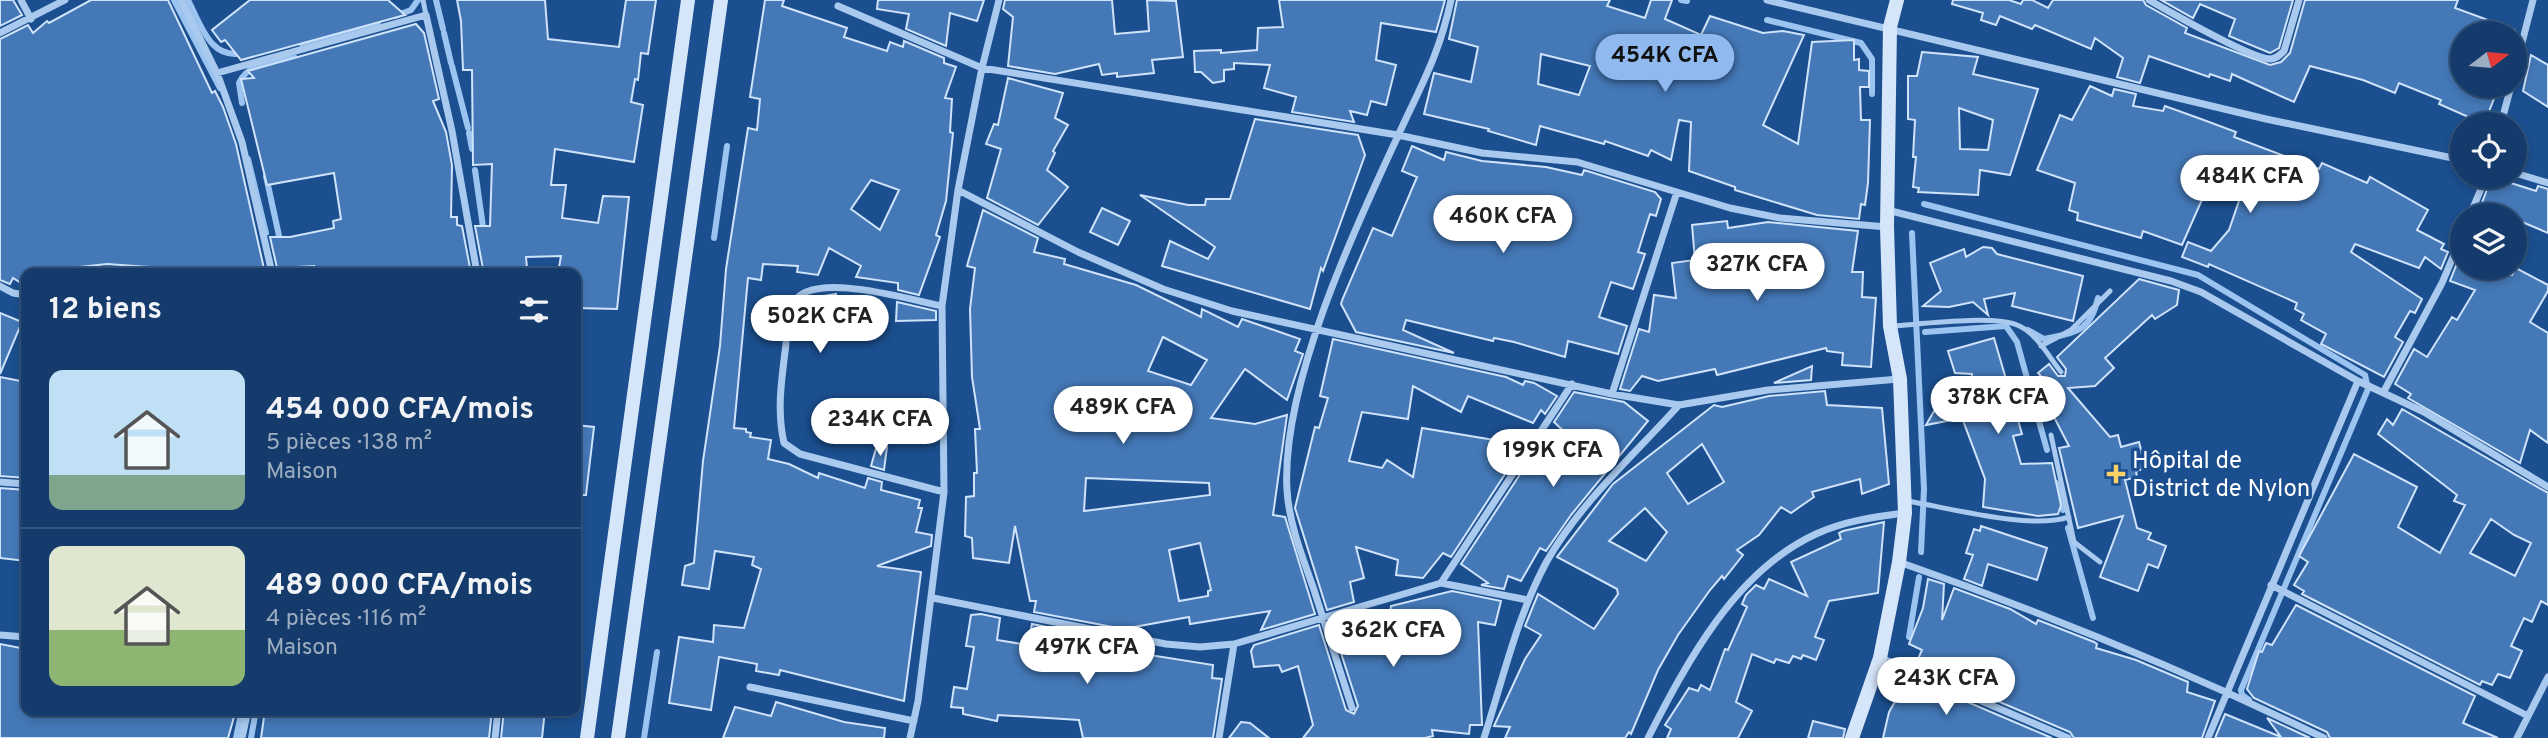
<!DOCTYPE html>
<html lang="fr">
<meta charset="utf-8">
<style>
:root{--surface:#143b6b;--page:#214673;--text:#f1f3f6;--muted:#9dadc1;--line:#33557e;--accent:#90b9f0}
body{margin:0;font-family:Overpass,sans-serif;background:var(--page);color:var(--text);height:100vh;display:flex;flex-direction:column;font-size:26px;white-space:nowrap}
*{box-sizing:border-box;margin:0}
p{font-size:23px;color:var(--muted)}
.icon{flex:none;width:38px;height:38px;fill:none;stroke:currentColor;stroke-width:2;stroke-linecap:round;stroke-linejoin:round}
.map{position:relative;flex:1;overflow:hidden}
.panel{position:absolute;left:21px;top:268px;width:560px;height:448px;display:flex;flex-direction:column;background:var(--surface);border-radius:14px;box-shadow:0 4px 10px #0003,0 0 0 2px var(--line)}
.panel>*{flex:none}
.needle{width:46px;rotate:74deg}
.controls{position:absolute;left:2450px;top:21px;display:grid;gap:14px}
.controls a{display:grid;place-items:center;width:77px;height:77px;border-radius:50%;background:var(--surface);box-shadow:0 4px 10px #0003,0 0 0 2px var(--line);font-size:35px}
.price{position:absolute;translate:-50% -60px;padding:0 16px;border-radius:24px;background:#fff;color:#222;font-size:23px;line-height:46px;filter:drop-shadow(0 2px 4px #0008)}
.price::after{content:'';position:absolute;left:50%;top:42px;width:21px;height:16px;margin-left:-10px;background:inherit;clip-path:polygon(0 0,100% 0,50% 100%)}
.price.on{background:var(--accent);color:#111}
ul{padding:0;list-style:none}
li{display:flex;align-items:center;gap:21px;height:175px;padding:0 28px}
li+li{border-top:2px solid var(--line)}
li span{display:grid;place-items:center;flex:none;width:196px;height:140px;border-radius:14px;color:#555}
li>.icon{margin-inline-start:auto}
span .icon{width:84px;height:84px;fill:#fffc;stroke-width:1}
li b{font-size:30px}
h2{display:flex;justify-content:space-between;align-items:center;height:84px;padding:0 28px;font-size:30px}
.map>svg:first-child{display:block}
</style>
<div class="map">
<svg width="2548" height="738" viewBox="0 0 2548 738">
<rect width="100%" height="100%" fill="#1b4f8f"/>
<g fill="none" stroke-linecap="round" stroke-linejoin="round">
<path stroke="#9cc4f0" stroke-width="6" d="M174 0 220 88
M188 0C201 25 210 60 243 53
M436 0 443 29
M1681 0 1687 1
M395 16 411 10 418 0
M1767 20 1861 43 1872 59V94
M444 33 451 63
M301 43 378 22
M452 66 468 128
M242 103 239 83C248 62 275 62 295 58
M469 133 472 149
M248 159 266 233
M475 170 484 234
M266 176 281 245
M1924 204 2198 275 2365 375 2368 389 2241 690 2242 695 2249 700
M1912 233 1924 489 1921 552
M714 238 727 146
M2028 330 2044 339C2075 332 2090 333 2098 298
M1925 332 2006 326 2017 342 2047 450
M2056 483 2063 510
M2068 528 2093 618
M1909 637 1919 577
M236 738 242 710
M251 738 256 710
M644 738 657 652"/>
</g>
<path fill="#4478b7" stroke="#cfe3fa" stroke-width="2" fill-rule="evenodd" d="M0 0H13L22 15 0 26Z
M91 0H168L212 93 215 91 223 107 236 144 265 273H177V269L107 264 80 267 81 273H26L21 283 13 278 10 284 0 280V39L28 25 33 33 47 21 49 23Z
M250 0H388L405 15 241 60 225 40 221 42 212 30Z
M457 0H545L548 39 619 47 626 0H656L648 54 641 53 638 80 635 79 631 102 643 105 634 162 555 149 551 185H566L562 218 598 223 603 196 629 197 617 309 576 308V273H558L561 256 526 257 527 268 483 269 475 226H490L492 164 473 165 472 70H463L461 21Z
M765 0H784L782 6 847 28 844 37 887 51 890 42 903 47 904 41 944 58V63L956 67 945 98 952 99 950 132 953 133 946 201 936 235 940 237 919 295 898 290V283L856 277 861 266 829 248 818 275 797 272 798 266 763 264 761 280 748 278 734 428 746 429V432L751 433 750 437 771 440 768 459 789 464 818 478 819 473 865 488 868 478 882 482 881 490 920 500 918 508H922L916 532 932 535 931 546 877 566 921 572 904 701 780 670 779 675 756 671 757 664 719 657 711 710 669 703 679 637 713 642 714 625 744 628 761 569 752 565 754 557 715 551 709 589 682 585 685 566 694 563 703 461 720 346 726 269 748 128 757 130 760 99 750 97ZM871 180 899 190 880 230 851 209Z
M878 0H984L977 21 950 13 946 46 906 29 909 14 877 9Z
M1005 0H1112L1115 34 1149 31 1147 0 1176 1 1183 57 1152 60 1154 73 1117 77V73L1102 75 1099 64 1055 74 1008 66 1013 17 1003 9Z
M1279 0H1445L1436 32 1381 23 1376 60 1396 65 1386 105 1371 101 1367 115 1350 111 1354 122 1292 112 1296 97 1264 88 1270 65 1234 63V69L1224 70V81L1213 83 1201 72H1195L1194 51 1221 50V53L1257 50 1258 28 1283 27Z
M1457 0H1610L1607 6 1645 18 1651 0H1672L1665 19 1701 35 1710 16 1763 33 1783 31 1804 35 1763 125 1798 144 1812 42 1854 40V60L1859 59V70L1869 71V87H1860L1861 120H1870L1868 183 1865 205 1861 204 1859 219 1817 215 1735 190V187L1689 171 1691 122 1679 120 1671 160 1651 150 1648 156 1605 141 1604 144 1540 126 1536 145 1488 131 1489 129 1424 114 1434 73 1471 82 1478 47 1449 39ZM1541 54 1590 66 1579 95 1538 84Z
M1953 0H2009L2021 4 2023 0H2032L2048 8 2053 0H2143L2146 5 2187 28 2185 33 2270 65 2281 62 2290 53 2305 0H2458L2455 8 2515 30V33H2462V86H2499L2484 124 2439 104 2441 100 2399 83 2395 93 2363 80 2310 66 2294 102 2232 74 2230 81 2210 74 2209 77 2149 56 2140 83 2117 77 2123 58 2095 38 2091 49 2035 25 2032 29 2000 16 1996 25 1981 20 1983 13 1952 4Z
M2161 0H2293L2279 48 2270 53 2229 36 2235 19 2200 4 2193 18Z
M416 24 424 33 439 99 433 101 446 132 452 165 451 217H457V225L462 226 471 273H313L314 266 277 268 270 237H290L334 228 333 221 341 219 334 173 267 185 241 79 254 78 248 71Z
M1922 52 1978 57 1973 74 2038 89 2010 175 1980 170 1978 195 1918 192 1919 188 1913 187 1916 157H1913L1915 120 1908 119V76H1917ZM1959 108 1993 120 1988 150 1960 149Z
M2531 55 2548 65V107L2523 91Z
M1008 78 1063 93 1055 118 1068 125 1053 151 1055 153 1047 170 1068 187 1038 225 987 198 1001 149 986 144 994 124 998 125Z
M2090 86 2112 96 2114 89 2136 94 2133 106 2163 111 2165 106 2201 119 2236 132 2234 137 2319 169 2322 163 2367 183 2370 177 2428 210 2417 230 2444 244 2441 249 2448 252 2441 269 2425 257 2419 268 2355 244 2351 252 2422 299 2415 313 2410 311 2395 337 2403 342 2384 377 2321 344 2326 334 2301 320 2304 314 2295 309 2297 303 2209 264 2208 267 2182 257 2188 242 2211 251 2229 230 2241 195 2208 186 2182 245 2143 231 2141 238 2077 220 2078 213 2069 210 2075 183 2037 170 2060 115 2072 120Z
M1255 119 1358 135 1365 155 1323 271 1321 268 1310 309 1162 266 1170 241 1208 259 1215 247 1140 195 1188 205H1205L1206 199H1230Z
M1412 146 1444 160 1446 152 1482 161 1546 167 1582 175 1584 170 1655 192 1661 199 1656 216 1650 214 1638 252 1645 254 1633 289 1611 282 1599 317 1627 326 1618 354 1568 341 1565 357 1514 342 1494 338 1493 341 1406 320 1403 330 1454 353 1356 332 1341 304 1343 298 1373 228 1392 236 1417 177 1402 171Z
M2492 177 2536 191 2538 186 2548 189V233L2515 219V215H2484L2486 207 2481 205Z
M1102 208 1130 221 1118 245 1090 232Z
M983 210 1038 238 1034 252 1065 259 1064 264 1136 285 1201 317 1202 309 1238 327 1242 319 1300 339 1295 351 1303 354 1287 400 1245 369 1211 418 1255 424 1287 415 1273 515 1285 517 1315 614 1261 630 1270 611 1190 624 1189 617 1123 629 1034 612 1036 601H1030L1015 526 1009 563 973 558 972 538 965 536 966 497 974 496V473H977L975 429H980L972 377 970 309 975 268 967 266ZM1163 337 1207 360 1191 385 1148 371ZM1086 478 1209 483 1210 495 1084 511ZM1200 543 1211 590 1208 591V596L1179 601 1169 550Z
M1727 221 1728 228 1768 222 1858 231 1852 272H1863L1862 297 1876 298 1871 367 1842 365 1843 353 1827 351 1826 348 1717 375 1715 369 1658 381 1642 376 1630 391 1620 389 1639 329 1649 332 1654 295 1676 298 1672 263 1695 260 1692 225Z
M1983 247 1992 248 1997 254 2083 276 2073 321 2012 306 2015 293 1984 299 1988 315 1973 302 1949 307 1923 306 1941 291 1930 263 1964 249 1966 257Z
M2460 256 2462 268H2497L2512 275 2516 268 2548 285V291L2530 322 2548 333V443L2530 430 2520 463 2408 398 2411 394 2395 384 2414 349 2427 357 2452 317 2457 320 2475 290 2450 281Z
M2139 279 2179 290 2177 305 2155 319 2152 315 2105 358 2114 368 2095 386 2068 388 2110 437 2118 435 2121 447 2139 442 2146 468 2136 471 2137 477 2125 480 2137 528 2151 533 2148 539 2166 546 2158 568 2148 564 2138 591 2100 577 2123 516 2078 528 2059 448 2069 446 2054 417 2037 399 2050 386 2038 373 2049 364 2058 376H2065L2066 369 2057 357Z
M836 294 837 319 844 320 842 333 802 331 800 340 793 339 796 314 800 315 801 304 806 299Z
M897 302 936 311V320L896 321Z
M0 313 22 322 0 374Z
M1994 338 2022 434 2013 436 2021 464 2052 463 2061 505 2058 514 2038 516 1983 507 1985 479 1962 418 1926 425 1941 399 1971 400 1972 374 1955 373 1948 351Z
M1333 339 1506 377 1523 385 1525 381 1534 383 1557 396 1545 414 1541 410 1533 423 1468 396 1461 412 1413 386 1408 419 1362 412 1349 461 1382 468 1387 460 1413 477 1422 428 1524 445 1451 557 1443 553 1423 578 1396 575 1398 560 1356 547 1364 578 1350 582 1354 602 1327 610 1295 508 1315 427 1319 428 1328 398 1320 396Z
M1812 366 1811 380 1774 383Z
M0 377 26 382V478L0 476Z
M1825 391 1827 405 1882 408 1889 484 1862 494 1860 479 1812 492 1814 497 1791 513 1781 507 1759 535 1737 550 1743 555 1724 579 1722 576 1710 590 1678 635 1658 670 1631 734 1629 732 1625 738H1505L1510 727 1494 726 1525 659 1541 635 1525 626 1538 594 1594 629 1618 594 1617 589 1557 557 1613 484 1714 405 1722 407 1769 396ZM1702 444 1724 482 1688 504 1667 473ZM1645 508 1667 532 1646 561 1609 541Z
M1574 392 1624 402 1648 421 1571 515 1546 551 1540 548 1521 581 1508 576 1504 589 1481 585 1488 583 1461 564 1536 450 1562 468 1571 456 1575 457 1580 442 1571 438 1554 422Z
M2402 409 2548 493V605L2541 601 2532 622 2524 618 2511 646 2522 651 2510 678 2498 674 2492 685 2482 681 2480 685 2302 594 2304 591 2294 585 2308 562 2299 556 2354 454 2417 487 2398 527 2440 553 2465 505 2454 501 2457 495 2378 434 2387 419 2393 425ZM2491 519 2514 535 2531 543 2515 576 2470 553Z
M576 425 594 427 586 495H576Z
M877 445 887 447 884 470 871 466Z
M0 488 26 490V561L0 558Z
M1884 522 1878 593 1829 601 1815 637 1824 640 1816 660 1803 655 1801 659 1793 656 1789 663 1776 659 1774 663 1752 654 1736 702 1752 711 1738 738H1667L1671 729 1665 725 1689 688 1698 691 1701 685 1710 690 1725 649 1728 650 1747 607 1742 604 1746 595 1756 585 1764 589 1769 579 1807 596 1791 562 1841 539 1839 533 1843 531Z
M1981 526 2047 548 2037 580 1988 564 1982 586 1964 579 1973 555 1966 553 1974 529 1980 531Z
M1928 579 1944 584 1942 620 1954 588 2010 609 2036 624 2038 620 2094 642 2097 644 2096 648 2136 660 2188 682 2187 692 2215 701 2202 738H2074L2070 732 1915 666 1922 650 1909 644 1923 608Z
M1452 591 1501 601 1495 625 1478 622 1482 725H1470L1469 734 1432 730 1433 736 1425 738H1303L1313 725 1298 666 1282 672 1279 665 1254 667 1251 651 1254 645 1319 625 1346 710 1354 714 1358 706 1331 622 1374 610 1384 646 1391 606Z
M2296 605 2475 696 2463 723 2498 738H2330L2327 732 2254 698 2247 689 2259 651 2262 652 2266 643 2272 645Z
M981 614 1000 618 997 640 1028 645 1032 624 1091 636 1062 641 1213 665 1212 678 1222 679 1213 738H1083L1079 720 998 715 997 721 963 714V708L951 707 954 687 967 689 974 647 966 646 971 615Z
M0 644 26 649V710H236L228 738H0Z
M1909 677 2052 738H1883L1889 712Z
M776 702 844 722 885 728 884 738H723L735 707 771 716Z
M265 710H492L489 738H261Z
M504 710H545L542 738H501Z
M2225 714 2281 737 2267 718 2310 738H2215Z
M1813 721 1845 729 1843 738H1808Z
M1241 722 1250 723 1269 738H1229Z"/>
<g fill="none" stroke-linecap="round" stroke-linejoin="round">
<path stroke="#a9c9ee" stroke-width="5" d="M423 0 426 15
M1893 326C1922 324 1993 315 2017 325 2036 332 2049 357 2061 372
M2041 346 2071 330 2110 291
M2051 435 2074 542 2100 562
M1907 501C1951 508 2029 530 2069 517"/>
<path stroke="#a9c9ee" stroke-width="7" d="M21 0 31 19
M181 0 217 73 242 142 272 273
M1767 0 2266 119 2462 160
M2149 0C2170 12 2250 58 2270 59 2276 59 2280 55 2284 51L2299 0
M838 6 982 68 1398 135 1482 153 1577 162 1730 208 1780 218 1887 227
M0 33 65 0
M2515 70 2533 0
M217 73 426 15 452 131 477 273
M2501 124 2511 86
M2515 173 2548 183
M958 190 1078 252 1163 289 1232 311 1612 394 1679 405 1768 390 1899 379
M1887 210 2171 281 2201 292 2358 381 2424 412 2548 487
M2470 215 2486 177
M0 286 13 293 26 295
M942 306C911 300 809 269 793 304 787 318 787 337 785 352 781 384 777 412 784 443L800 454 944 492
M2383 393 2442 283 2462 236
M1612 394 1677 192
M0 482 26 484
M1899 562C2045 613 2186 671 2324 738
M1441 583 1528 600
M2271 585 2528 716
M933 598 1166 644 1200 647 1234 644 1441 583 1572 384
M0 635 26 637
M1881 658 2068 738
M750 687 914 721
M1352 708C1339 668 1326 627 1313 587 1302 556 1289 523 1287 490 1281 387 1353 232 1397 138 1420 87 1439 56 1451 0
M242 738 248 710
M495 738 498 710
M910 738 918 701 944 492 942 306 958 190 982 68 999 0
M1219 738 1234 644
M1484 738C1503 679 1517 616 1547 561 1580 503 1635 454 1679 405
M1648 738C1687 662 1735 571 1816 534 1844 521 1874 517 1904 513
M2208 738 2358 381
M2517 738 2548 677"/>
<path stroke="#d6e6fa" stroke-width="14" d="M587 738 688 0
M618 738 721 0
M1852 738 1880 658 1899 562 1905 513 1900 379 1890 326 1887 227 1890 27 1897 0"/>
</g>
<path fill="#ffd166" stroke="#1b4f8f" stroke-width="2.5" d="M2112.5 463.5h7v7h7v7h-7v7h-7v-7h-7v-7h7z"/>
<g text-anchor="middle" stroke-width="7" stroke-linejoin="round" paint-order="stroke">
<g font-size="24" fill="#fff" stroke="#1b4f8f" text-anchor="start">
<text x="2132" y="468">Hôpital de<tspan x="2132" dy="28">District de Nylon</tspan></text>
</g>
</g>
</svg>
<div class="controls">
<a><svg class="needle" viewBox="-14 -14 28 28"><path d="M0-13l5 13h-10z" fill="#e53935"/><path d="M0 13l5-13h-10z" fill="#9dadc1"/></svg></a>
<a><svg class="icon" aria-label="locate" viewBox="0 0 24 24"><circle cx="12" cy="12" r="6"/><path d="M12 2v4M12 18v4M2 12h4M18 12h4"/></svg></a>
<a><svg class="icon" aria-label="layers" viewBox="0 0 24 24"><path d="M12 4l9 5-9 5-9-5zM3 14l9 5 9-5"/></svg></a>
</div>
<b class="price on" style="left:1665px;top:94px">454K CFA</b>
<b class="price" style="left:2250px;top:215px">484K CFA</b>
<b class="price" style="left:1503px;top:255px">460K CFA</b>
<b class="price" style="left:1757px;top:303px">327K CFA</b>
<b class="price" style="left:820px;top:355px">502K CFA</b>
<b class="price" style="left:1998px;top:436px">378K CFA</b>
<b class="price" style="left:1123px;top:446px">489K CFA</b>
<b class="price" style="left:880px;top:458px">234K CFA</b>
<b class="price" style="left:1553px;top:489px">199K CFA</b>
<b class="price" style="left:1393px;top:669px">362K CFA</b>
<b class="price" style="left:1087px;top:686px">497K CFA</b>
<b class="price" style="left:1946px;top:717px">243K CFA</b>
<section class="panel">
<h2>12 biens<svg class="icon" aria-label="filters" viewBox="0 0 24 24"><path d="M4 7h16M4 17h16"/><circle cx="9" cy="7" r="2"/><circle cx="15" cy="17" r="2"/></svg></h2>
<ul>
<li><span style="background:linear-gradient(#bfe0f5 75%,#7fa58c 0)"><svg class="icon" aria-label="home" viewBox="0 0 24 24"><path d="M3 11l9-7 9 7M6 9v11h12V9"/></svg></span><div><b>454 000 CFA/mois</b><p>5 pièces · 138 m²</p><p>Maison</p></div></li>
<li><span style="background:linear-gradient(#dfe7d0 60%,#8fb573 0)"><svg class="icon" aria-label="home" viewBox="0 0 24 24"><path d="M3 11l9-7 9 7M6 9v11h12V9"/></svg></span><div><b>489 000 CFA/mois</b><p>4 pièces · 116 m²</p><p>Maison</p></div></li>
</ul>
</section>
</div>
